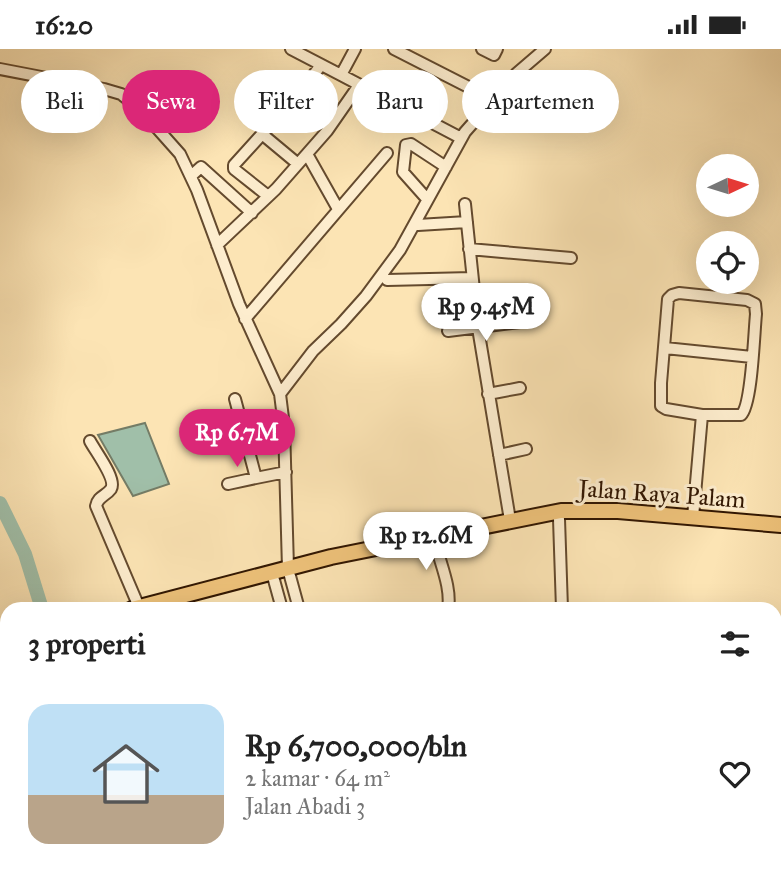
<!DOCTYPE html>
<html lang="id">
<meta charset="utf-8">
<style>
:root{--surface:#fff;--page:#f2f2f2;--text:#222;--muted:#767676;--line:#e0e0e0;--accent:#db2777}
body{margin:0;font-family:"IM FELL Great Primer",serif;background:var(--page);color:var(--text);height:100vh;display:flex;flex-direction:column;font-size:26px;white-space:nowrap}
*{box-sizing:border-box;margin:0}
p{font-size:23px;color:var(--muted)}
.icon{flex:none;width:38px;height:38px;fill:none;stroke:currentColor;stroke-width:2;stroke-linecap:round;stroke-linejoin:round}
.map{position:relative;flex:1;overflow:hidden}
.sheet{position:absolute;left:0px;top:553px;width:782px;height:275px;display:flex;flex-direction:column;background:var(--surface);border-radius:21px 21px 0 0;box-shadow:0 7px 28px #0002}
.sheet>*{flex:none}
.guide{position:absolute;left:21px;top:21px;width:740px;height:63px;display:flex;gap:14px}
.needle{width:46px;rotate:86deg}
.fabs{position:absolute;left:696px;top:105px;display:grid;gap:14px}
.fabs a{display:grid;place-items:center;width:63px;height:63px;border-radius:50%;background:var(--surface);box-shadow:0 7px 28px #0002;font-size:35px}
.price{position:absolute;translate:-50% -60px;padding:0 16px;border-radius:24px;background:#fff;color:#222;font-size:23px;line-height:46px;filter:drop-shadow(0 2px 4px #0008)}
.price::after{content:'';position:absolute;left:50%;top:42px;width:21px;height:16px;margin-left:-10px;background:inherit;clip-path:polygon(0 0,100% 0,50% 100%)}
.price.on{background:var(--accent);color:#fff}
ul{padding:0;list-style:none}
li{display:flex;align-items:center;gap:21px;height:175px;padding:0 28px}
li+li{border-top:2px solid var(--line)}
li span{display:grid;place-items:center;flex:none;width:196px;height:140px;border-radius:21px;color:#555}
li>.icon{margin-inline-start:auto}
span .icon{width:84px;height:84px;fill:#fffc;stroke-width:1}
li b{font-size:30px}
h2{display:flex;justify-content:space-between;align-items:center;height:84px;padding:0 28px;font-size:30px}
.tag{padding:0 24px;border-radius:32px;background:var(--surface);box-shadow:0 7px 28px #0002;font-size:24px;line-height:63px}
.tag.on{background:var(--accent);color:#fff}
.status{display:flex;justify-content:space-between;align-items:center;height:49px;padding:0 35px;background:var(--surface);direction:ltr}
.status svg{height:19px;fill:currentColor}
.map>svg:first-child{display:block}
</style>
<div class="status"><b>16:20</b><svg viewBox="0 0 49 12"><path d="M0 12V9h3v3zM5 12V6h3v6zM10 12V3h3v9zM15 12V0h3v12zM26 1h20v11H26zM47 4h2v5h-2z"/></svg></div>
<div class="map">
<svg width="781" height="827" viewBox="0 0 781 827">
<rect width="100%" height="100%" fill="#fce4b4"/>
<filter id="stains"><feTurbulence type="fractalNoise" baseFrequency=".00286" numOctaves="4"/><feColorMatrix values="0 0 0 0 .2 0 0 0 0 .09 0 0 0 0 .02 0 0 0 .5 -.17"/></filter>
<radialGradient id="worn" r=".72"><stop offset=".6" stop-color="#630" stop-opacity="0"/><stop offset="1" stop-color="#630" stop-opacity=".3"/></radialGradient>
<path fill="#a0bfa9" stroke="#747c66" stroke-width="2" d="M145 374 169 435 133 447 98 386Z"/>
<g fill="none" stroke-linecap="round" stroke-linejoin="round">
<path stroke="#a0bfa9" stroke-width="14" d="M0 454 25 505 42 560
M0 671 7 662
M0 684 7 694
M19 827 23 821"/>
<g stroke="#644a2e" stroke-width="14">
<path id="minor" d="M291 0 341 26 355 0
M394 0 494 51
M482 0 494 6 497 0
M0 20 104 40 121 45 140 60 180 105 197 141 239 255 280 345 284 377 288 519
M341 26 461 89
M262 85 298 115
M307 105 338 160
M191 127 201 118 252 164
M268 147 234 120V116L303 40 321 16
M427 150 403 123 406 96 411 95 446 118
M465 155 478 279 510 471
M418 176 467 173
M217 196 276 140 327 82 359 36
M469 200 571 209
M387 231 472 229
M679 244 747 251 755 255 756 265C754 284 752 356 741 366H702L666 360 661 357V334L668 250 672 246Z
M245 270 387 104
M448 282 520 273
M665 299 752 308
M280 345 313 302 341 275 366 247 400 201 465 83 517 24 545 0
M488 345 520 339
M235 350 256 429 286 423
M90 392C95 402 117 430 111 440 106 447 98 447 96 457L139 558
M499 406 526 400
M228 435 256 429
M693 468 702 366
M559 470 562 560
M434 487C438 511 452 536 448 560
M290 527 299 560
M274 531 282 560
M356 821 358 827
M375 821 377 827
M389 827V821
M499 827 501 821"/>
</g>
<g stroke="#321702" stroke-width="18">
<path id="major" d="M132 560 331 508 561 462H618L781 476
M0 618 7 614"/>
</g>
<use href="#minor" stroke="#fdedce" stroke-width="10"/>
<use href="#major" stroke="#eec27a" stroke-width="14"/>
</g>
<g text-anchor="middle" stroke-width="6" stroke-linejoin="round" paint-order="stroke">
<g font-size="24" fill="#321702" stroke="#fdedce">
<text transform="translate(662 445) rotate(4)" y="8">Jalan Raya Palam</text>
</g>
</g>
<rect width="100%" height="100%" filter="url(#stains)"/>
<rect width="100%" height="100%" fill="url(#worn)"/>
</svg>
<div class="fabs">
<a><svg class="needle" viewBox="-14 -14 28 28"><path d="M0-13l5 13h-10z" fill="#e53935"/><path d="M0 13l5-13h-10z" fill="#767676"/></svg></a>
<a><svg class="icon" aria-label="locate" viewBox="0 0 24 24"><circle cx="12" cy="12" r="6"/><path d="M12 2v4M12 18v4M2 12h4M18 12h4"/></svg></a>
</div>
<b class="price" style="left:486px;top:294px">Rp 9.45M</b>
<b class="price on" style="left:237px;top:420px">Rp 6.7M</b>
<b class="price" style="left:426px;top:523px">Rp 12.6M</b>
<div class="guide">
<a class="tag">Beli</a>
<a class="tag on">Sewa</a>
<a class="tag">Filter</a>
<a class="tag">Baru</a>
<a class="tag">Apartemen</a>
</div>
<section class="sheet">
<h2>3 properti<svg class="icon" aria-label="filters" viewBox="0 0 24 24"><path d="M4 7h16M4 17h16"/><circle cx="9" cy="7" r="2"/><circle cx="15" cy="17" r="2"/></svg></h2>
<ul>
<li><span style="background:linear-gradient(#bfe0f5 65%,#b9a48a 0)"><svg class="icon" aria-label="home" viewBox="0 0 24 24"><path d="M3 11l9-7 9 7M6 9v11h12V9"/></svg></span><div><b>Rp 6,700,000/bln</b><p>2 kamar · 64 m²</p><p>Jalan Abadi 3</p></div><svg class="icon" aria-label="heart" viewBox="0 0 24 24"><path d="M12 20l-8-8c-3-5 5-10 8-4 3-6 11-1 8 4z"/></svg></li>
</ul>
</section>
</div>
